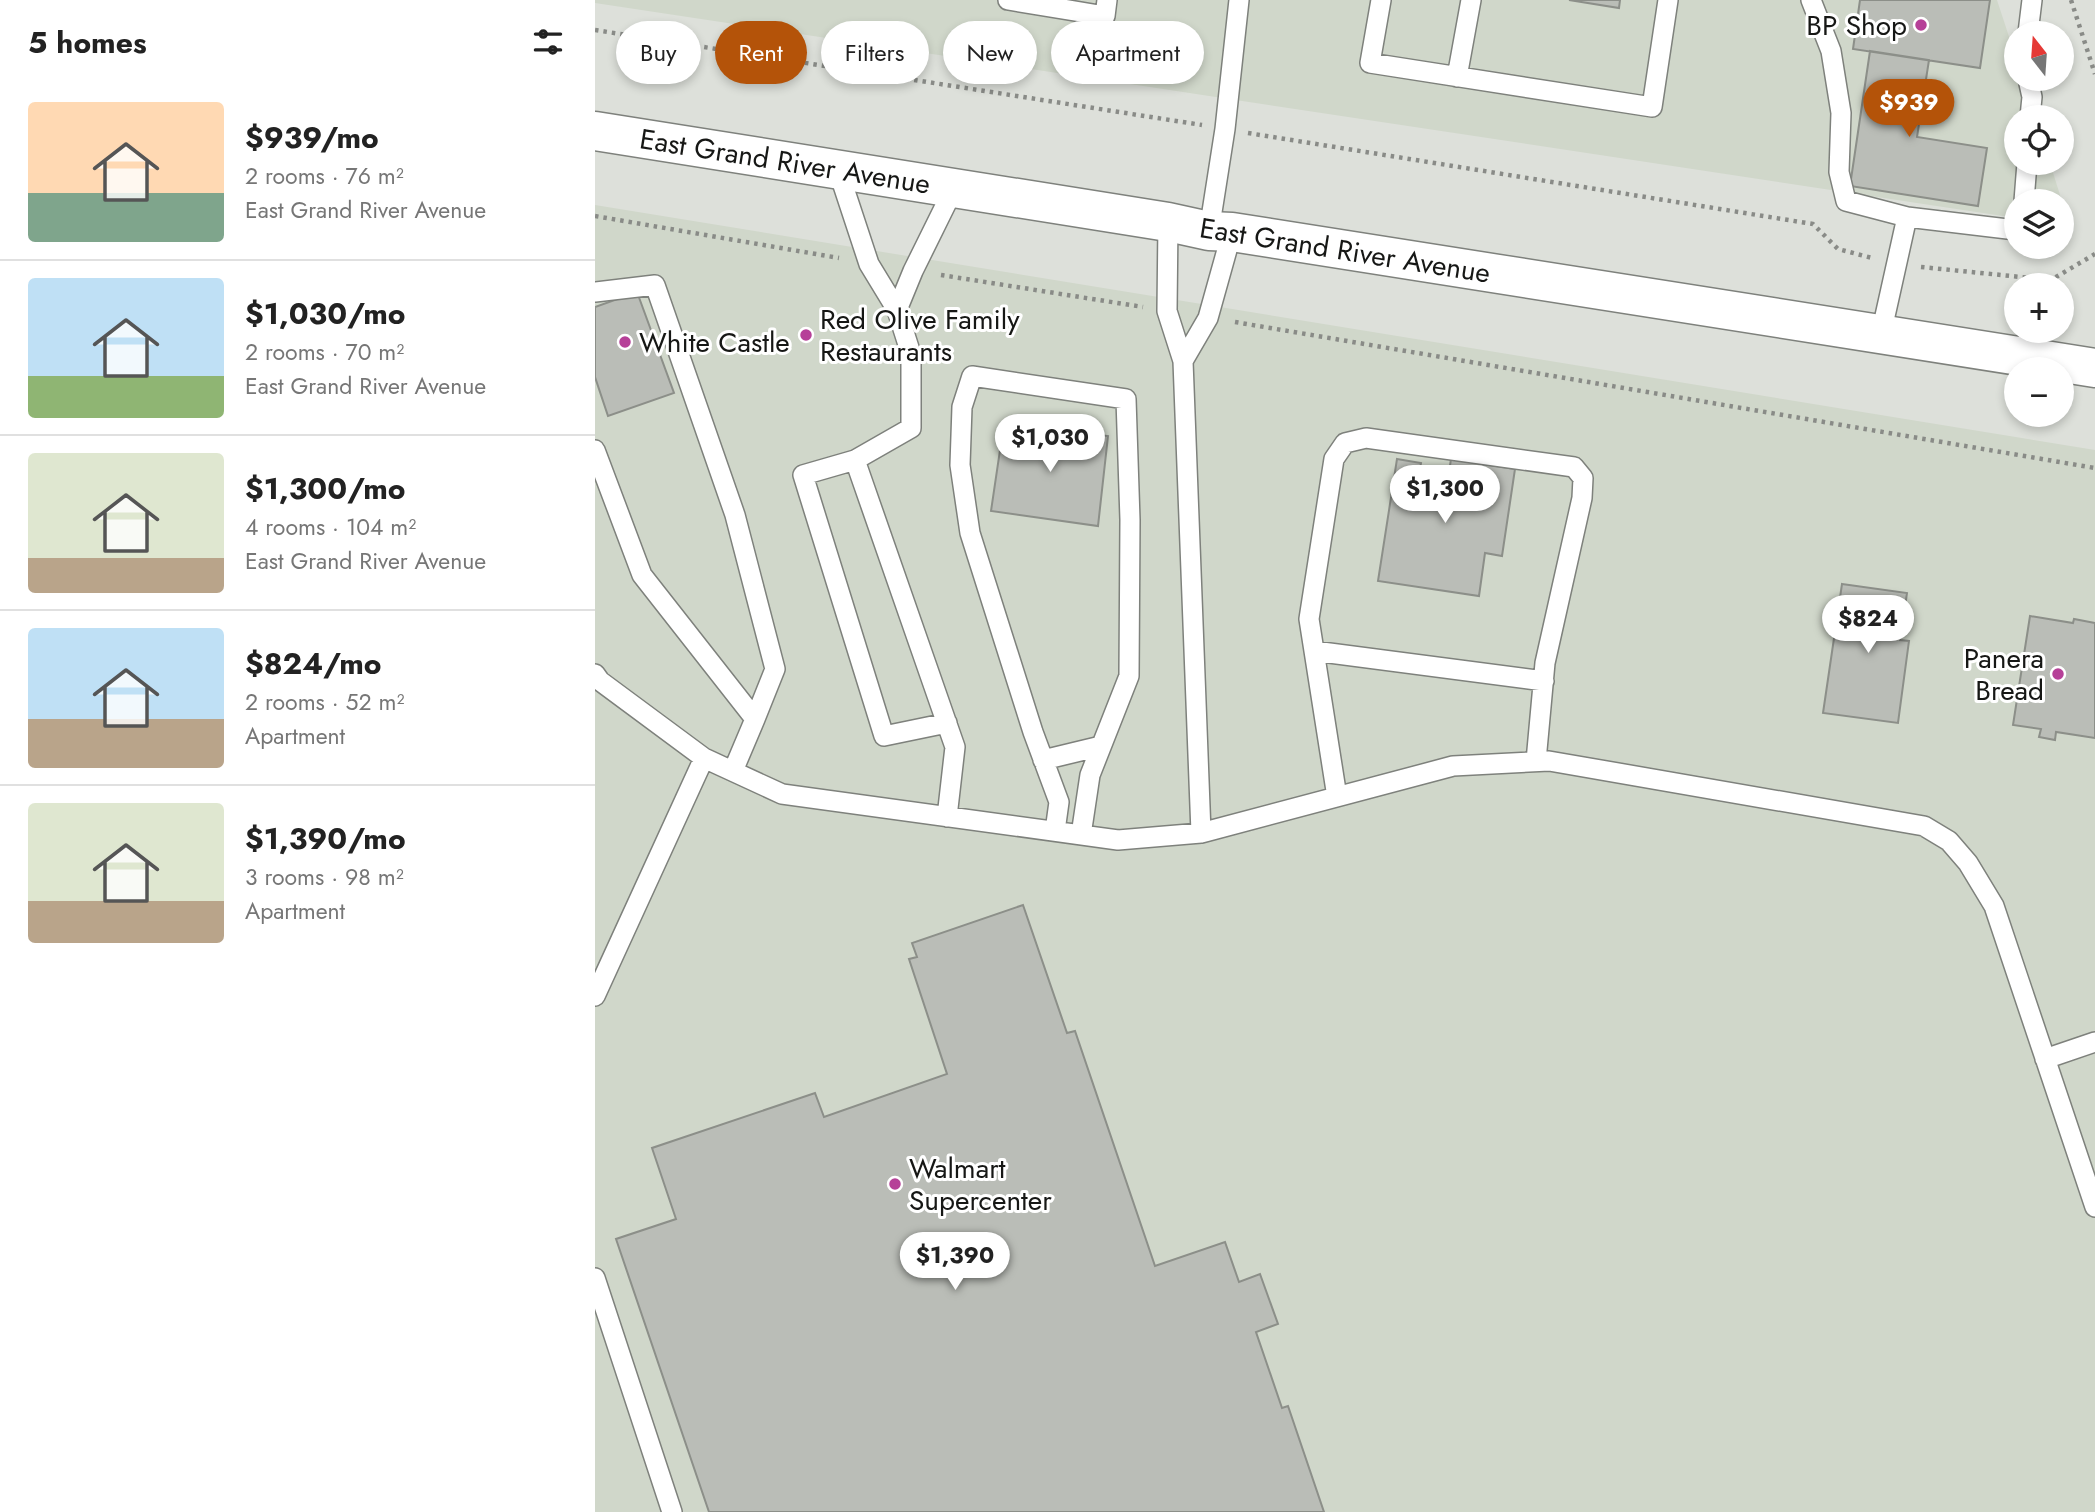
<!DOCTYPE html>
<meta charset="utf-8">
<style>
:root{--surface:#fff;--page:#f2f2f2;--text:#222;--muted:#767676;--line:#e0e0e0;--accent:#b45309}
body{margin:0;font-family:Jost,sans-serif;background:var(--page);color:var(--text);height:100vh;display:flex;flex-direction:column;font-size:26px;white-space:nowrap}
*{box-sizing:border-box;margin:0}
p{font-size:23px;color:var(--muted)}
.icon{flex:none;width:38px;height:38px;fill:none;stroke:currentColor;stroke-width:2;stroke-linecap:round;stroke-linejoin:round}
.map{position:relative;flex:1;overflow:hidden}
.side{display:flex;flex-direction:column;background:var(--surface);width:595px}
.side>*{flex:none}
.guide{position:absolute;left:21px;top:21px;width:665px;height:63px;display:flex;gap:14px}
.needle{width:46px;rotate:343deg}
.buttons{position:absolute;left:1409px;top:21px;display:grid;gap:14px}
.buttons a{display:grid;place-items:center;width:70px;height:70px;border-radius:50%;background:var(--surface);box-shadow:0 4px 10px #0003;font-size:35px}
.price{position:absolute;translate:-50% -60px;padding:0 16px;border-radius:24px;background:#fff;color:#222;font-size:23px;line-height:46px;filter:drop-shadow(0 2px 4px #0008)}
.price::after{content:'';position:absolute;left:50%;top:42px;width:21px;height:16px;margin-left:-10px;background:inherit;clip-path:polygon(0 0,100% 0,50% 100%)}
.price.current{background:var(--accent);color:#fff}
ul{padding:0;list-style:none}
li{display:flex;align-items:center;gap:21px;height:175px;padding:0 28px}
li+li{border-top:2px solid var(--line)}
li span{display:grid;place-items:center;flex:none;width:196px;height:140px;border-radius:7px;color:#555}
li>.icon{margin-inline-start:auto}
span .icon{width:84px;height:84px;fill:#fffc;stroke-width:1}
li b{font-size:30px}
h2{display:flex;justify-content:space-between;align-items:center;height:84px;padding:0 28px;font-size:30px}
.chip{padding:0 24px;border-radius:32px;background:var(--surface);box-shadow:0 4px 10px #0003;font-size:24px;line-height:63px}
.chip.current{background:var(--accent);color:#fff}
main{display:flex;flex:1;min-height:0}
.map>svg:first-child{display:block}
</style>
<main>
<section class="side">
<h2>5 homes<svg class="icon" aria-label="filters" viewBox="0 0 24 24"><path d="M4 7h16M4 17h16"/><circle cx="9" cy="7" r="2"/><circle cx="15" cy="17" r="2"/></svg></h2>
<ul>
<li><span style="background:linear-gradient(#ffd9b3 65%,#7fa58c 0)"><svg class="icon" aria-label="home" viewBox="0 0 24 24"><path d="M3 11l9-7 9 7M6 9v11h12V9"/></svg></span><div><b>$939/mo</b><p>2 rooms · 76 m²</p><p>East Grand River Avenue</p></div></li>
<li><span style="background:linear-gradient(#bfe0f5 70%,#8fb573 0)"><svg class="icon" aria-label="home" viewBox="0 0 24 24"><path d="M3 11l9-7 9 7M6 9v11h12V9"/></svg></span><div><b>$1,030/mo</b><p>2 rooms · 70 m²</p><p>East Grand River Avenue</p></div></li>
<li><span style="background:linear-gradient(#dfe7d0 75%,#b9a48a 0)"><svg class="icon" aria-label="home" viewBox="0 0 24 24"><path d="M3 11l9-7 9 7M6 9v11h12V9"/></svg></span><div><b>$1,300/mo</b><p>4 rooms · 104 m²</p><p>East Grand River Avenue</p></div></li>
<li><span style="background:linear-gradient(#bfe0f5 65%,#b9a48a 0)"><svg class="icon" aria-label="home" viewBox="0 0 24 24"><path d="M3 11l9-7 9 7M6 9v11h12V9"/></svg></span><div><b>$824/mo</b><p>2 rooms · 52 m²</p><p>Apartment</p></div></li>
<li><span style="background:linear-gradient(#dfe7d0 70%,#b9a48a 0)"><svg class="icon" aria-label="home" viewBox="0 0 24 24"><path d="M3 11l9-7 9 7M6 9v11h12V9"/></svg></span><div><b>$1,390/mo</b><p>3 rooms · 98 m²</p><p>Apartment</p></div></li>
</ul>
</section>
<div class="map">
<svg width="1500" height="1512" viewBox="0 0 1500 1512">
<rect width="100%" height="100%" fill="#dde0da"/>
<path fill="#d0d7ca" d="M0 0H1402L1421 58V79H1428L1440 117H1421V163H1455L1475 227 1467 225 1466 201H1421V218L0 3Z
M0 205 1500 450V1512H0Z"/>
<path fill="#babdb7" stroke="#8c8f89" stroke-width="2" d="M974 0H1025L1024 8Z
M1265 0H1395L1385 68 1258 49Z
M1275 51 1334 60 1322 137 1392 148 1383 206 1255 186Z
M42 292 79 393 13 416 0 377V307Z
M409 423 513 436 503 526 396 511Z
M802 459 826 463 825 468 854 472 856 459 920 469 907 556 890 553 884 596 783 581Z
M1247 584 1312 593 1305 640 1314 641 1303 723 1228 713Z
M1435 616 1478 623 1479 619 1500 623V738L1461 732 1460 740 1444 737 1446 729 1418 725Z
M428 905 472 1033 480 1031 560 1266 630 1242 644 1282 665 1274 683 1324 661 1332 687 1408 693 1406 729 1512H114L21 1239 81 1219 57 1148 220 1093 229 1117 352 1074 314 959 322 957 317 943Z"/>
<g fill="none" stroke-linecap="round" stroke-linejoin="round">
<g stroke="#7e817c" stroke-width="22">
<path id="lane" d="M413 0 510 16 512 0
M786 0 775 63 1057 107 1073 0
M1216 0 1236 51 1246 113 1244 172 1251 201 1312 217
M1433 33 1437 0
M862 77 876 0
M1433 79 1437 97 1435 117
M243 170 274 264 302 310 316 354V428L260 460 360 747 352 817
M1429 201 1432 163
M573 222 572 311 588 361 606 833
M614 231 630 129 644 0
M0 292 60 285 140 515 180 669 160 719
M302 310 318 271 359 188
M1286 334 1312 217 1421 230
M588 361 613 318 637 232
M0 450 47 575 160 719 138 771
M260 460 208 475 289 736 352 723
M719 651 949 681
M0 674 5 681 109 758 187 794 523 840 606 833 858 766 954 761 1329 826 1354 841 1373 863 1399 906 1500 1207
M448 760 506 746
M742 797 714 619 739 459 750 443 771 438 979 467 988 478 987 498 950 663 941 761
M460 831 464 802 438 732 375 533 365 465 367 407 377 376 531 399 535 520 534 676 495 775 486 835
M0 996 109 758
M1450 1059 1500 1042
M0 1278 77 1512"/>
</g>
<g stroke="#7e817c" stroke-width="41">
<path id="primary" d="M0 131 573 222 614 231 637 232 1500 368"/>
</g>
<path stroke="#898b87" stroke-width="4.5" stroke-dasharray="3.5 5" stroke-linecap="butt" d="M1476 0 1500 74
M0 30 607 125
M653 133 1218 224 1243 249 1277 258
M0 216 244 258
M1326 267 1456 280 1500 254
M346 275 548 307
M640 322 1500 468"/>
<use href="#lane" stroke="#fff" stroke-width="19"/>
<use href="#primary" stroke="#fff" stroke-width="38"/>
</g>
<g fill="#b64098" stroke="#fff" stroke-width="2.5">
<circle cx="1326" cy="25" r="7"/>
<circle cx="211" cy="335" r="7"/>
<circle cx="30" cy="342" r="7"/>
<circle cx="1463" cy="674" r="7"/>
<circle cx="300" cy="1184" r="7"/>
</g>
<g text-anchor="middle" stroke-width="6" stroke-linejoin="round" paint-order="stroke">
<g font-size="28" fill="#161715" stroke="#fff" text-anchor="start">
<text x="1312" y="35" text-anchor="end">BP Shop</text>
<text x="225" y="329">Red Olive Family<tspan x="225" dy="32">Restaurants</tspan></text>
<text x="44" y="352">White Castle</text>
<text x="1449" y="668" text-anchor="end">Panera<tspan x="1449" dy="32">Bread</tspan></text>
<text x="314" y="1178">Walmart<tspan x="314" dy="32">Supercenter</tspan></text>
</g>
<g font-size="28" fill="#161715" stroke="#fff">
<text transform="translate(190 161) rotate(9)" y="10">East Grand River Avenue</text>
<text transform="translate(750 250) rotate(9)" y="10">East Grand River Avenue</text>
</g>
</g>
</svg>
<div class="buttons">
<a><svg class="needle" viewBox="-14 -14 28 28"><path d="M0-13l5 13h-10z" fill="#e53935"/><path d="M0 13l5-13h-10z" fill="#767676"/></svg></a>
<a><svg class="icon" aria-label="locate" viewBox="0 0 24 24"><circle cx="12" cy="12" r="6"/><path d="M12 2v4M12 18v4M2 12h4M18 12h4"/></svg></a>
<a><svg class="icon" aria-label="layers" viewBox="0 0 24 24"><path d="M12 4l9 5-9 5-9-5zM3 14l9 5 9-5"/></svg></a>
<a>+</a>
<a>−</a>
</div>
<b class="price current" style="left:1314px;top:139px">$939</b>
<b class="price" style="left:455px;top:474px">$1,030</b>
<b class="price" style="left:850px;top:525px">$1,300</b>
<b class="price" style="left:1273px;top:655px">$824</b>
<b class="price" style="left:360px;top:1292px">$1,390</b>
<div class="guide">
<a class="chip">Buy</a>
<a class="chip current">Rent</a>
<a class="chip">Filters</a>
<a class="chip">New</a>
<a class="chip">Apartment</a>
</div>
</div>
</main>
